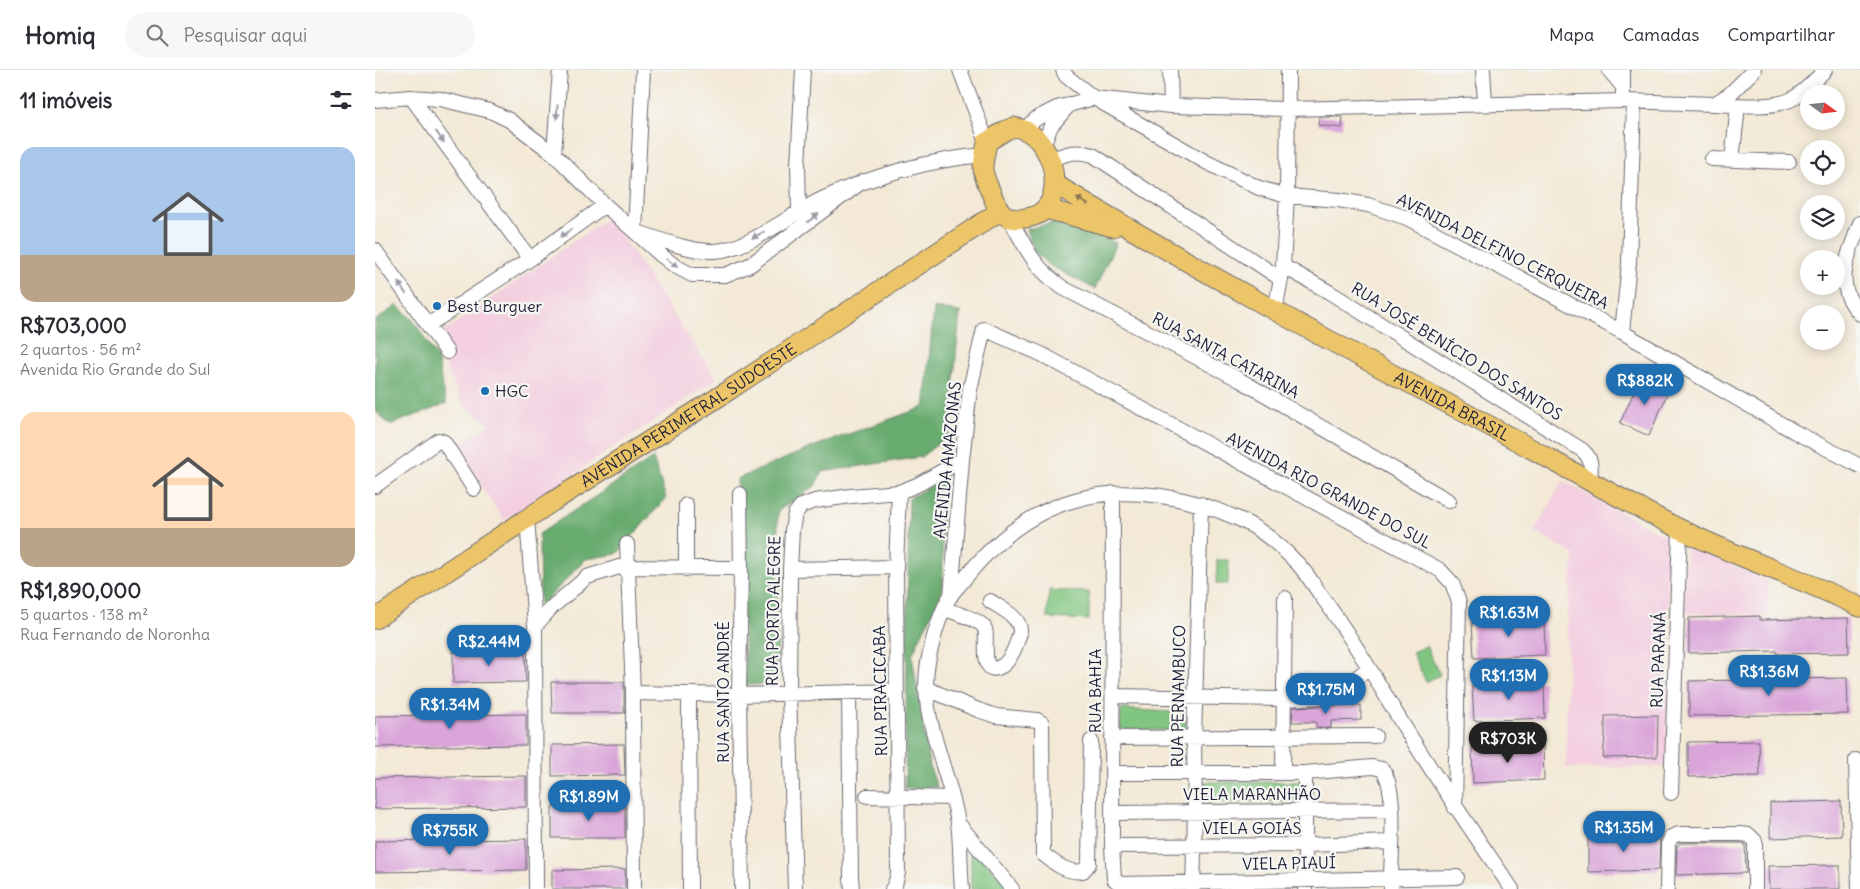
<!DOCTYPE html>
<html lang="pt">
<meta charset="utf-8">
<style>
:root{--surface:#fff;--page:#f7f7f7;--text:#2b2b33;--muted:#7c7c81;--line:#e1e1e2;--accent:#1f6fb2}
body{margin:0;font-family:Delius,sans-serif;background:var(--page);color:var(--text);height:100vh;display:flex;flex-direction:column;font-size:19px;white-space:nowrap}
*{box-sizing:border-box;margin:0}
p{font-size:16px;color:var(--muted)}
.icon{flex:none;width:28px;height:28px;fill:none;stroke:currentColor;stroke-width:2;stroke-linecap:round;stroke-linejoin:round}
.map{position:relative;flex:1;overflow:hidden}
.side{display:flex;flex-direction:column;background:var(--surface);width:375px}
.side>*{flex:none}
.needle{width:32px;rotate:105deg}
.buttons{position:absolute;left:1425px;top:15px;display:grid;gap:10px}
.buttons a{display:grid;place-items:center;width:45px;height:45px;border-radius:50%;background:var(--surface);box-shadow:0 2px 12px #0003;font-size:25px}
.price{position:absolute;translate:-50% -42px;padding:0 11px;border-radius:18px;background:var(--accent);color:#fff;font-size:16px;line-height:32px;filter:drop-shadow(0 1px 2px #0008)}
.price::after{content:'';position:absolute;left:50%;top:30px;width:15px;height:11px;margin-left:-8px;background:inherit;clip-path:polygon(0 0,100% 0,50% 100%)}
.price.current{background:#222;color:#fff}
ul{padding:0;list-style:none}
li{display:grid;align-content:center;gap:10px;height:265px;padding:0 20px}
li span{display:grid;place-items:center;height:155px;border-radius:15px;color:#555}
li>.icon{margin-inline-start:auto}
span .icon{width:90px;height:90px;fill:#fffc;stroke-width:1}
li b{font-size:21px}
h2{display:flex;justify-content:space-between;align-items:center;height:60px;padding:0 20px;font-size:21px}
header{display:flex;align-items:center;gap:30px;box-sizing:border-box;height:70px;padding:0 25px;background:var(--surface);border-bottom:1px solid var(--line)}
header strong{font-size:24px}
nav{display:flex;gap:28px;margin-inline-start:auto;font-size:18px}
.search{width:350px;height:45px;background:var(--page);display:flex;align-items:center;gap:12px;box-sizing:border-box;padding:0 18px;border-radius:28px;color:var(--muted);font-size:19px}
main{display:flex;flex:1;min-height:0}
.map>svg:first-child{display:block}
</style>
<header>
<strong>Homiq</strong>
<div class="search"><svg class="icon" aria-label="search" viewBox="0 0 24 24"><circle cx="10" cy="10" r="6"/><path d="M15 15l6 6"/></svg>Pesquisar aqui</div>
<nav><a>Mapa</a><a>Camadas</a><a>Compartilhar</a></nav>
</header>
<main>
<section class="side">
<h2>11 imóveis<svg class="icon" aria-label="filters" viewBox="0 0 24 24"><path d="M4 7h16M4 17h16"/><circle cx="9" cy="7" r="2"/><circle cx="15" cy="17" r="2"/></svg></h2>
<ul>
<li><span style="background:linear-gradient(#a9c7e8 70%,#b9a48a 0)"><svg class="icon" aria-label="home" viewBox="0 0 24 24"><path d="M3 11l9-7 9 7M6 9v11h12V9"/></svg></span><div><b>R$703,000</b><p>2 quartos · 56 m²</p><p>Avenida Rio Grande do Sul</p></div></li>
<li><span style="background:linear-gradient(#ffd9b3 75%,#b9a48a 0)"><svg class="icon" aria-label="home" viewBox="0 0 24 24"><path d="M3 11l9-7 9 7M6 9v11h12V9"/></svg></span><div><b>R$1,890,000</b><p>5 quartos · 138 m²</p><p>Rua Fernando de Noronha</p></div></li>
</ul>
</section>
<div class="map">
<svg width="1485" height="819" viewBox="0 0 1485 819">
<rect width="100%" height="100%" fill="#f6f6f2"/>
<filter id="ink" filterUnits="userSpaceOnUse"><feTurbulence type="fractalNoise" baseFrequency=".02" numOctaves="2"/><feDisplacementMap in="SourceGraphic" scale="10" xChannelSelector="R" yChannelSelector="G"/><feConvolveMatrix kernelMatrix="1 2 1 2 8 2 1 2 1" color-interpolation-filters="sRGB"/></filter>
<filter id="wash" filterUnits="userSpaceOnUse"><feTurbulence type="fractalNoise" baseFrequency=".0096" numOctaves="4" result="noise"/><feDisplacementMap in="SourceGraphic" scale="20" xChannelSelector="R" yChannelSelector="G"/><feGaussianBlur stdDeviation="1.12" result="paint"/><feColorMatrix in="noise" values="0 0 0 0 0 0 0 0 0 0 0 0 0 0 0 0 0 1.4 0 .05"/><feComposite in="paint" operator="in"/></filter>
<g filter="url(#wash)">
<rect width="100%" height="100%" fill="#f3e9d6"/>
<path fill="#f3cfe0" d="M234 147 342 309 129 450 79 376 116 354 88 335 58 269Z
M1188 411 1293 468 1292 697 1191 698 1193 541 1199 484 1159 462Z
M1311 475 1394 511 1392 545 1309 543Z"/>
<path fill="#81c680" stroke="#52745e" d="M842 490H854L853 514H841Z
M674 520 714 522V550L672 548Z
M1051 576 1065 605 1051 612 1037 582Z
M746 639 811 643V660H745Z
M829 712H927L926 731 829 733Z
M596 777 637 819H596Z"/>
<path fill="#68ab6e" stroke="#456654" d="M690 150 741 173 720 219 672 194 658 180 652 159Z
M22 235 38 250 62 288 71 334 15 355 0 341V251Z
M559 238 585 242 574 365 546 387 447 402 440 416 403 441 402 614 371 615 362 409 440 376 549 337Z
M278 388 291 428 242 484 211 489 165 537 164 464Z
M567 410 568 520 537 585 554 694 562 717 530 719 534 428Z"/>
<g id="blocks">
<path fill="#daa5d9" d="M944 47H968L967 58 943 55Z
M1266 306 1294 320 1274 366 1245 353Z
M1385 546V550L1473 548 1474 583 1402 584V581L1314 583V548Z
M1169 549 1170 585 1099 588 1097 552Z
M150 581 151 612 78 613V582Z
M1472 608 1473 644 1314 646V611Z
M176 612H249V643H177Z
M1169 612 1170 648 1099 651 1097 615Z
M986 635V650L956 651V658H941V652H917L918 637Z
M151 644V675L0 677V646Z
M1283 645 1282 687 1228 688 1230 665V646Z
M1384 671 1385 706 1313 707V672Z
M249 674 250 705 177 706V675Z
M1168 674 1169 710 1098 713 1097 677Z
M151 706V737L0 739V708Z
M1466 731 1467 766 1395 768V733Z
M177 737H250V768H177Z
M1285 765 1284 800 1213 802V767Z
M151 769V800L0 802V771Z
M1306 773H1370L1371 803 1301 805 1302 776Z
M1465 795V819H1394L1393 796Z
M250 799V819H177V800Z"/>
</g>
</g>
<g filter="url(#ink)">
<use href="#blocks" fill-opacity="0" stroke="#6b6871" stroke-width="1"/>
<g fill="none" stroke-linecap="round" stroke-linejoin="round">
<g stroke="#6b6871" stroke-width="16">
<path id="minor" d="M585 0 612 72
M688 0 691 6 719 28 831 92 884 118 912 126 964 130 993 135 1032 148 1247 262 1420 362 1485 396
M795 0 796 36
M1108 0 1110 33
M1234 0 1248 17
M36 27 155 189
M0 30 36 27 65 29 115 41 134 50 179 84 230 135 287 186 300 196 317 205H350L375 195 488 111
M1250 31 1339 34 1355 24 1379 0
M1339 34C1361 35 1398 39 1417 29 1430 22 1440 10 1450 0
M649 59 662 48 682 38 719 28 796 36 913 39 1248 31V0
M668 75 676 56 695 34
M179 84 185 0
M1337 89 1414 92
M675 90C692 83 700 80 718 85L906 209
M1357 90 1363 36
M424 141 423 95 428 0
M634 147C651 178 658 197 688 218L865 310 1074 431
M1485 153C1473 187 1457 214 1485 244
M260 161 268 0
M265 163C287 170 316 182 339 181 374 180 416 143 449 128 497 106 557 89 610 85
M0 180 72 282
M908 196 954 222 1207 380C1218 389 1216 398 1215 411
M900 242 908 196 912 126 913 0
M53 255 155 189 230 135
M1247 262 1254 193 1259 32
M0 416 64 370 69 372 99 419
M738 423 737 776 739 809 744 813 747 814 1082 807
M365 424 366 498 364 625 367 819
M311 435V499
M152 448 160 556 161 819
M252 474 258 623 259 819
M415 499 521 497
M576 526 587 390 595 319 609 259 666 284 1065 500 1077 513 1084 532 1080 738
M570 539C580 543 603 549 609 557 615 564 602 610 627 596 636 590 641 576 644 566 650 549 627 539 615 531
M160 556 176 538 212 507 244 497 366 498
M550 618 603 640 621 646 662 650 667 653 668 784C679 793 693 804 708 801L714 794 716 671
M474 622 476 808 477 819
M258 623 364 625 522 621
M314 624 315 819
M738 626 908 629 944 627 966 620 994 598
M737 668 1000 666
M1481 690 1484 819
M737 703H930L997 697 1007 699C1024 719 1015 791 1016 819
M908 703 910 528
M930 703V819
M1296 723 1305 459
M492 726 577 728
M737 743 1017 740
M583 753 637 819
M737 776 931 775 1017 772
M420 819 414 623 415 499 417 460 420 444 426 436 440 431 476 426 524 422 542 415 587 390
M517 819 520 815 523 803 521 497 524 422
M587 819C585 797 586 775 583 753 575 701 543 647 553 592 557 572 565 543 576 525 580 519 586 514 590 508 619 472 655 442 700 430 751 415 818 427 866 450 887 460 906 476 922 493 931 502 938 514 945 524 972 561 996 600 1019 640 1056 701 1096 760 1137 819
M818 819 820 742 819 669 826 434
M1292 819 1293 774 1296 767 1304 764H1365L1374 765 1380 771V819"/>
</g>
<g stroke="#6b6871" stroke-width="21">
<g id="major">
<path d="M639 57C656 60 665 70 673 85 684 109 682 145 650 148 644 149 636 149 631 146 623 141 618 128 615 120 612 113 608 105 608 98 608 89 611 80 612 72L631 60Z"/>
<path id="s1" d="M680 114C821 200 966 277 1111 354 1176 389 1239 426 1305 459 1363 488 1426 508 1485 537"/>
<path d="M671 139 738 157"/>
<path id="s2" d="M0 549 177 432 339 330 625 141"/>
</g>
</g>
<use href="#minor" stroke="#fff" stroke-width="14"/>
<use href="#major" stroke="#ecc569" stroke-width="19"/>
</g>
<defs><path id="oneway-solid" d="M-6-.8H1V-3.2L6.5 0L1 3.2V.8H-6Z" transform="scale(1.25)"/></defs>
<g fill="#9c9ca7">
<use href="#oneway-solid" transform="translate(182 42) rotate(94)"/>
<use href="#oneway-solid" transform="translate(65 67) rotate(54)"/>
<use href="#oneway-solid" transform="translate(438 148) rotate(-37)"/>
<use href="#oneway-solid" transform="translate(191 163) rotate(144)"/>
<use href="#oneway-solid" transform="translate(383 165) rotate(151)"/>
<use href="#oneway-solid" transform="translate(297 193) rotate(35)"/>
<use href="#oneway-solid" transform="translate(27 218) rotate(-125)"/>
</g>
<use fill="#877452" href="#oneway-solid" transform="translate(707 131) rotate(-149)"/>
</g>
<g fill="#1f6fb2" stroke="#f6f6f2" stroke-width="2">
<circle cx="62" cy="236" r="5"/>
<circle cx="110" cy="321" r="5"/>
</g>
<g text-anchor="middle" stroke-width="4.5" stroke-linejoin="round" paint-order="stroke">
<g font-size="16" fill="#22223b" stroke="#f6f6f2">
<text transform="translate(1128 181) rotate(27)" y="6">AVENIDA DELFINO CERQUEIRA</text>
<text transform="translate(1082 281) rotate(32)" y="6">RUA JOSÉ BENÍCIO DOS SANTOS</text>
<text transform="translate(851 285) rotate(28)" y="6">RUA SANTA CATARINA</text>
<text dy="6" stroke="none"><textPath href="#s1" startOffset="455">AVENIDA BRASIL</textPath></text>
<text dy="6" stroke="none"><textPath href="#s2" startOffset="374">AVENIDA PERIMETRAL SUDOESTE</textPath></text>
<text transform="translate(572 390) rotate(-84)" y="6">AVENIDA AMAZONAS</text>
<text transform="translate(954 420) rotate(28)" y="6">AVENIDA RIO GRANDE DO SUL</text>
<text transform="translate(398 541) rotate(-89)" y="6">RUA PORTO ALEGRE</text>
<text transform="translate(1283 590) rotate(-88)" y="6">RUA PARANÁ</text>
<text transform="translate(505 621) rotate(-91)" y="6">RUA PIRACICABA</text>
<text transform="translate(720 621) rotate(-90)" y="6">RUA BAHIA</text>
<text transform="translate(348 622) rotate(-90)" y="6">RUA SANTO ANDRÉ</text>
<text transform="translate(803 626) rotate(-89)" y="6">RUA PERNAMBUCO</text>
<text x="877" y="730">VIELA MARANHÃO</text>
<text x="877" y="764">VIELA GOIÁS</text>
<text transform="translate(914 793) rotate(-1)" y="6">VIELA PIAUÍ</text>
</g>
<g font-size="16" fill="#22223b" stroke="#f6f6f2" text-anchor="start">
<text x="72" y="242">Best Burguer</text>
<text x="120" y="327">HGC</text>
</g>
</g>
</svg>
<div class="buttons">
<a><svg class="needle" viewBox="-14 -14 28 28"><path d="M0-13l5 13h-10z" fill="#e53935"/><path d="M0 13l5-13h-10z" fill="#7c7c81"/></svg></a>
<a><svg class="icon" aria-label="locate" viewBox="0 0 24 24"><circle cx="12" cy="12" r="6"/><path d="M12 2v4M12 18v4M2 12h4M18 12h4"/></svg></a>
<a><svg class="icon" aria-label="layers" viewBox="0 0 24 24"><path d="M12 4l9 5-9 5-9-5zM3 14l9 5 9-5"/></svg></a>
<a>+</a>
<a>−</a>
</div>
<b class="price" style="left:1270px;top:336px">R$882K</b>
<b class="price" style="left:1134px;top:568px">R$1.63M</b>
<b class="price" style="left:114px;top:597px">R$2.44M</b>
<b class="price" style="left:1394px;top:627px">R$1.36M</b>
<b class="price" style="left:1134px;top:631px">R$1.13M</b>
<b class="price" style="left:951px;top:645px">R$1.75M</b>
<b class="price" style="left:75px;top:660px">R$1.34M</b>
<b class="price current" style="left:1133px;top:694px">R$703K</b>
<b class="price" style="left:214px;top:752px">R$1.89M</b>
<b class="price" style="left:1249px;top:783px">R$1.35M</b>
<b class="price" style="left:75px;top:786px">R$755K</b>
</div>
</main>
